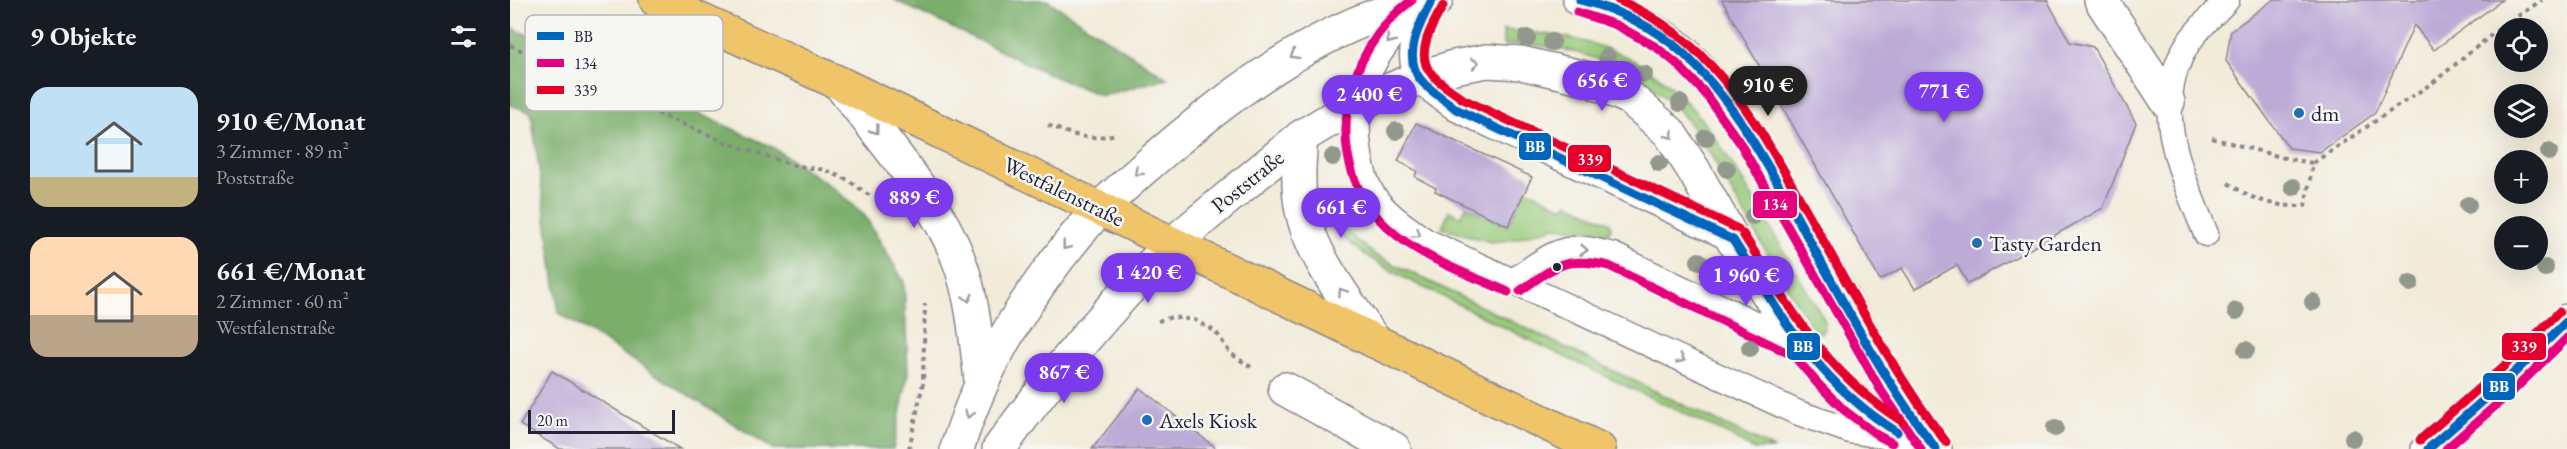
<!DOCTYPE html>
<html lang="de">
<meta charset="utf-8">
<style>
:root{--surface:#171b24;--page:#20242c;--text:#f1f3f6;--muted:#9ea1a6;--accent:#7c3aed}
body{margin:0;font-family:"EB Garamond",serif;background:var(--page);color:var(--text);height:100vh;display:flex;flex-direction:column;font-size:22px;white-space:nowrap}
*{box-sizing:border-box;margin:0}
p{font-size:20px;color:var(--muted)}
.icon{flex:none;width:33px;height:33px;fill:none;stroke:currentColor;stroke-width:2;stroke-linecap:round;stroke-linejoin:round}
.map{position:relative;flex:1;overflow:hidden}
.details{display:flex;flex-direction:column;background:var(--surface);width:510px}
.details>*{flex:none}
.tools{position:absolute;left:1984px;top:18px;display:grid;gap:12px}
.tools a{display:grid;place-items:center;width:54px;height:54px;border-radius:50%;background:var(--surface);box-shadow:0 6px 24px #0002;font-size:30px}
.scale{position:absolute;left:18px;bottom:15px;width:147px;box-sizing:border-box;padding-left:6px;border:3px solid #22223b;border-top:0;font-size:16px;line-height:21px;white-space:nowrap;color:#22223b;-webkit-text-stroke:4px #f6f6f2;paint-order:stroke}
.price{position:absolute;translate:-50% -51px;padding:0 14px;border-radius:21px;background:var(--accent);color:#fff;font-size:20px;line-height:39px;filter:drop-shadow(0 2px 3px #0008)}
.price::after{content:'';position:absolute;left:50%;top:36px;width:18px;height:14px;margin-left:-9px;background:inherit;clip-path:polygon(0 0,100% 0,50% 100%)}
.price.active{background:#222;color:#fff}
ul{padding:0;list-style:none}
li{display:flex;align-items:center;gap:18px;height:150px;padding:0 30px}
li span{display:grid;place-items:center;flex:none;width:168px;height:120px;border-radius:18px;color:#555}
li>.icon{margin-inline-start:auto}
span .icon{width:72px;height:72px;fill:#fffc;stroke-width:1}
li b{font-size:26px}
h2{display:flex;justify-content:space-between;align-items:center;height:72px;padding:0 30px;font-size:26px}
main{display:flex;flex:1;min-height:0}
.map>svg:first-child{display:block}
</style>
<main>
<section class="details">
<h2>9 Objekte<svg class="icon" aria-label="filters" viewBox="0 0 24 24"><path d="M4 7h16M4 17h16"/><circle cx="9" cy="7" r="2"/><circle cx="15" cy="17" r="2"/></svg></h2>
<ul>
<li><span style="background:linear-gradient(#bfe0f5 75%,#c2b280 0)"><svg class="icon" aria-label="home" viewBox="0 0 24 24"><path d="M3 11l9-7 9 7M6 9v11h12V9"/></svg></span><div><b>910 €/Monat</b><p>3 Zimmer · 89 m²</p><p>Poststraße</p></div></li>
<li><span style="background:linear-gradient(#ffd9b3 65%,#b9a48a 0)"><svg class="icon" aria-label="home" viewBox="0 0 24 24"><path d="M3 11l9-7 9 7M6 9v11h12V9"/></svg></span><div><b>661 €/Monat</b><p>2 Zimmer · 60 m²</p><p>Westfalenstraße</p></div></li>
</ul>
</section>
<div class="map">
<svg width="2057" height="449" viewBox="0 0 2057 449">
<rect width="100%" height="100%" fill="#f6f6f2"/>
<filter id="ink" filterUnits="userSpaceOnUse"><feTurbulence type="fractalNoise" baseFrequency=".0167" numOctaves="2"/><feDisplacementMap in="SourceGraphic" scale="12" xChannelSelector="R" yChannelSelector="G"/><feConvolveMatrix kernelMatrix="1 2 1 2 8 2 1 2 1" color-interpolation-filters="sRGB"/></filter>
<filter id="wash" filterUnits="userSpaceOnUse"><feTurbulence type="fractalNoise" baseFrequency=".008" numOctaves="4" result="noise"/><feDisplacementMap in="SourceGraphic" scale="24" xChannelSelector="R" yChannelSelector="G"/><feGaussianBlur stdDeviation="1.35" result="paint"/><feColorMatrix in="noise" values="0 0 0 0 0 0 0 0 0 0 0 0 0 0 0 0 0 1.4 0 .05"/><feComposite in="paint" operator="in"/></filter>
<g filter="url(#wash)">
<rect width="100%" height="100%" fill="#f2ebd9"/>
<path fill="#99ca7a" stroke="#5e765a" stroke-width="1.5" d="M993 30C1040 33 1092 40 1133 66 1187 99 1218 157 1250 210 1271 247 1293 284 1315 321L1314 330 1311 333 1301 328C1276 285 1250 241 1225 198 1209 169 1193 138 1171 113 1128 66 1056 41 993 45Z
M1016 189 1054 208 1058 203 1099 222 1101 228 1098 233 1074 229 1044 227 1001 240 980 242 932 228 939 211 951 217 956 206 998 226Z
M829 225 865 255 1264 449H1243L1223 437C1132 393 1039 351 948 304 903 282 856 263 822 226Z"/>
<path fill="#7aae6a" stroke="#4e6852" stroke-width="1.5" d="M384 0H537L657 78 592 96 543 76Z
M0 27 262 147 325 189 355 216 394 282 398 374 383 449H263L49 313 21 112 0 105Z"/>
<g id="blocks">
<path fill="#bcaad7" d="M1212 0H1537L1560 42 1583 47 1626 123 1593 208 1458 284 1447 265 1405 289 1392 268 1370 280Z
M1763 0H1992L1924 50 1904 25 1865 113 1810 152 1779 148 1716 61 1721 31Z
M906 123 1022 177 998 226 925 191 926 188 905 177 907 171 888 161Z
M42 371 170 449H50L10 425Z
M630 388 707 449H582Z"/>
</g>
</g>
<g filter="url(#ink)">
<use href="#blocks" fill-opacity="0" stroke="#8a868a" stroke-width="1.5"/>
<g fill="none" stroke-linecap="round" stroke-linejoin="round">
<g stroke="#8a868a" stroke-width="27">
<path id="service" d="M920 5C908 25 893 56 909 78 917 90 935 100 946 109L1223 240
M916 6C869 41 841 88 849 148 851 164 855 183 864 196 877 215 898 228 916 241L1286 412 1340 431 1387 438
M1696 234C1671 172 1639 108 1677 45 1687 29 1704 14 1717 0
M1003 281C1024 267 1048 245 1075 249 1084 250 1094 253 1103 255L1292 346"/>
</g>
<g stroke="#8a868a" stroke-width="36">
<path id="pedestrian" d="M1591 0 1658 102"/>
</g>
<g stroke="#8a868a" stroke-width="36">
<path id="minor" d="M329 83C368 134 426 199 448 258 463 296 466 340 471 380
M775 389 884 449
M447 449C475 357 526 280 589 209
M489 449C541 376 598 308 662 244"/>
</g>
<g stroke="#8a868a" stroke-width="36">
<path id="tertiary" d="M1070 0C1101 6 1151 32 1174 53 1215 92 1244 141 1271 190 1294 231 1318 271 1341 313 1367 360 1391 405 1425 448
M791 137C789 162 787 186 792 211 803 259 838 301 864 341
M589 209C676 128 805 17 926 0
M662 244 791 137 848 103 909 78 944 67 977 61 1011 63 1076 78 1120 98 1159 132 1183 169 1223 240 1292 346 1316 376 1342 402 1373 425 1419 449
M1918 449 2000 377 2057 321"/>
</g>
<g stroke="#8a868a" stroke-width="36">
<path id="primary" d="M146 0 329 83 1089 449"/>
</g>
<path stroke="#8a868a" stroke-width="4" stroke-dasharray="4.5 4.5" stroke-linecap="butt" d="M0 45 87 88 218 143 282 165 315 170 338 180 360 196
M538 125C564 136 578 141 606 134
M1702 138 1778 159 1803 163
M1718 183C1745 201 1763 207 1795 206L1803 163 1925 81 1990 28 2032 0
M648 321 662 317 685 320 706 332 720 353 741 367
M399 449 413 383 415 304"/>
<use href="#service" stroke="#fff" stroke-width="24"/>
<use href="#pedestrian" stroke="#fff" stroke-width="33"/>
<use href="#minor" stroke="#fff" stroke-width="33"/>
<use href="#tertiary" stroke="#fff" stroke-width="33"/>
<use href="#primary" stroke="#f0c469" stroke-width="33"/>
<g stroke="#f6f6f2" stroke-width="14">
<path id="bus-1" d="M922 0C910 23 892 55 910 79 919 91 935 99 946 109L1223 240
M1070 0C1107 9 1146 28 1174 54 1219 96 1249 150 1279 203 1325 286 1368 373 1426 449
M1223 240C1271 316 1308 383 1387 432
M1918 449 2000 377 2057 321"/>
</g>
<g stroke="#f6f6f2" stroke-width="14">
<path id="bus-2" d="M902 0C831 52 809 164 877 227 910 258 958 274 998 292
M1067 12 1106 25 1146 47 1166 63 1194 92 1230 143 1370 389 1411 449
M1010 291C1046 266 1054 256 1099 266L1284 356 1308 384 1334 410 1367 435 1382 443
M1936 449 2008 386 2057 338"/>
</g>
<g stroke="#f6f6f2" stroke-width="14">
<path id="bus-3" d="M1108 0C1204 40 1247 123 1295 208 1340 287 1381 370 1436 442
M933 6C923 23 905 53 920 72 928 83 942 90 953 99L1228 229
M1233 234C1280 308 1316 374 1393 422
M1910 440 1992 368 2049 312"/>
</g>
<use href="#bus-1" stroke="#0065bd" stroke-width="9"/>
<use href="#bus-2" stroke="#e5007d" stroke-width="9"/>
<use href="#bus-3" stroke="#e4002b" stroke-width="9"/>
</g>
<g fill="#93988d">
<circle cx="1017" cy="38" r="9"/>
<circle cx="1042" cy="42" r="9"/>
<circle cx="1097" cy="57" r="9"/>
<circle cx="1134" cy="74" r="9"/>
<circle cx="1170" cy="103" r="9"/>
<circle cx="886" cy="131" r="9"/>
<circle cx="1196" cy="138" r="9"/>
<circle cx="2039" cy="152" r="9"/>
<circle cx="823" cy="157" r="9"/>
<circle cx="1149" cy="163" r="9"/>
<circle cx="1217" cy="169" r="9"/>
<circle cx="1783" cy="187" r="9"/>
<circle cx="1958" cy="205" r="9"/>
<circle cx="1243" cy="216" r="9"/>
<circle cx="1189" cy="261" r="9"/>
<circle cx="2035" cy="268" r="9"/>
<circle cx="1900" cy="283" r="9"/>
<circle cx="1803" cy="302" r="9"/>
<circle cx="1726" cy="311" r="9"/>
<circle cx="1240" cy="348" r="9"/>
<circle cx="1736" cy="350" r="9"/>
<circle cx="1545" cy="428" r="9"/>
<circle cx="1843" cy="438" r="9"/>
</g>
<defs><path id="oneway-chevron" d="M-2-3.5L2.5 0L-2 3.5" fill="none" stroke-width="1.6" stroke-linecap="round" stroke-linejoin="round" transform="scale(1.5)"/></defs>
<g stroke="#9c9ca7">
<use href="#oneway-chevron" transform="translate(880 40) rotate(127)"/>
<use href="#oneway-chevron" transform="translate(784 55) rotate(150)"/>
<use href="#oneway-chevron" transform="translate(965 63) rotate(-10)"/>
<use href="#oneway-chevron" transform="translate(365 130) rotate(53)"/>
<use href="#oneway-chevron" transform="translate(1160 135) rotate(52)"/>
<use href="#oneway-chevron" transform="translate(628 172) rotate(137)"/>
<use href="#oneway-chevron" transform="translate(907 234) rotate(35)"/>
<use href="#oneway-chevron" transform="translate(556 246) rotate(129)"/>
<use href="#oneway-chevron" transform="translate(1074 250) rotate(4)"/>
<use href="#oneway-chevron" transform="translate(832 292) rotate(-123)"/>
<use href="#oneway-chevron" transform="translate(458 298) rotate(76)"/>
<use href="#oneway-chevron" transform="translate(1171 359) rotate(25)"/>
<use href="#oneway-chevron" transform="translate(459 414) rotate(110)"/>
</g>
</g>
<g fill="#1f6fb2" stroke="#f6f6f2" stroke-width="2">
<circle cx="1789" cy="113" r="6"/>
<circle cx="1467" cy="243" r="6"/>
<circle cx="637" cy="420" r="6"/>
</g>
<circle fill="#22223b" stroke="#f6f6f2" stroke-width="2" cx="1047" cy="267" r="5"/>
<g text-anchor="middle" stroke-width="5" stroke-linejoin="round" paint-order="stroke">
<g font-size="22" fill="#22223b" stroke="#f6f6f2" text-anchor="start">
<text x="1801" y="121">dm</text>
<text x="1479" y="251">Tasty Garden</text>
<text x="649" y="428">Axels Kiosk</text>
</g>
<g font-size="22" fill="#22223b" stroke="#f6f6f2">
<text transform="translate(737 181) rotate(-39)" y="8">Poststraße</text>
<text transform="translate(554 191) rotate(26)" y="8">Westfalenstraße</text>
</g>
</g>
<rect x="15" y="15" width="198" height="96" rx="9" fill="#f6f6f2" stroke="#b6b6bb" stroke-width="1.5"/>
<rect x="27" y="32" width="27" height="8" fill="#0065bd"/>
<rect x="27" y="59" width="27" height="8" fill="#e5007d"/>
<rect x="27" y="86" width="27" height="8" fill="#e4002b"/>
<g font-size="16" fill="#22223b">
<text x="64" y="42">BB</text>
<text x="64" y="69">134</text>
<text x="64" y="96">339</text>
</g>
<g stroke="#f6f6f2" stroke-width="2">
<rect x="1008" y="132" width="34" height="29" rx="6" fill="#0065bd"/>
<rect x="1057" y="144" width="45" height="29" rx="6" fill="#e4002b"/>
<rect x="1242" y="190" width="46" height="29" rx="6" fill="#e5007d"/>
<rect x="1276" y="332" width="35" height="29" rx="6" fill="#0065bd"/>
<rect x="1991" y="332" width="46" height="29" rx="6" fill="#e4002b"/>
<rect x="1972" y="372" width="34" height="29" rx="6" fill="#0065bd"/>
</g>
<g font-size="16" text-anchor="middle" font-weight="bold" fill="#fff">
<text x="1025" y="152">BB</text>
<text x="1080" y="165">339</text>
<text x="1265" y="210">134</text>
<text x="1293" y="352">BB</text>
<text x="2014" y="352">339</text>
<text x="1989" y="392">BB</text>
</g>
</svg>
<div class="tools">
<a><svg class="icon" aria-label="locate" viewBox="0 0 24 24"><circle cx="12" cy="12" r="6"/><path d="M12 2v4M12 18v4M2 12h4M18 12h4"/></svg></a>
<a><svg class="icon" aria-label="layers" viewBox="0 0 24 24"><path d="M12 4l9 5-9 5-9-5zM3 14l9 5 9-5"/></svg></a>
<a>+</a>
<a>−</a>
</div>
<div class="scale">20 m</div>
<b class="price" style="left:1092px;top:112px">656 €</b>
<b class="price active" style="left:1258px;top:117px">910 €</b>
<b class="price" style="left:1434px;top:123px">771 €</b>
<b class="price" style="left:859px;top:126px">2 400 €</b>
<b class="price" style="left:404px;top:229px">889 €</b>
<b class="price" style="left:831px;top:239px">661 €</b>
<b class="price" style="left:638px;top:304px">1 420 €</b>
<b class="price" style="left:1236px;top:307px">1 960 €</b>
<b class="price" style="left:554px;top:404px">867 €</b>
</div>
</main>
